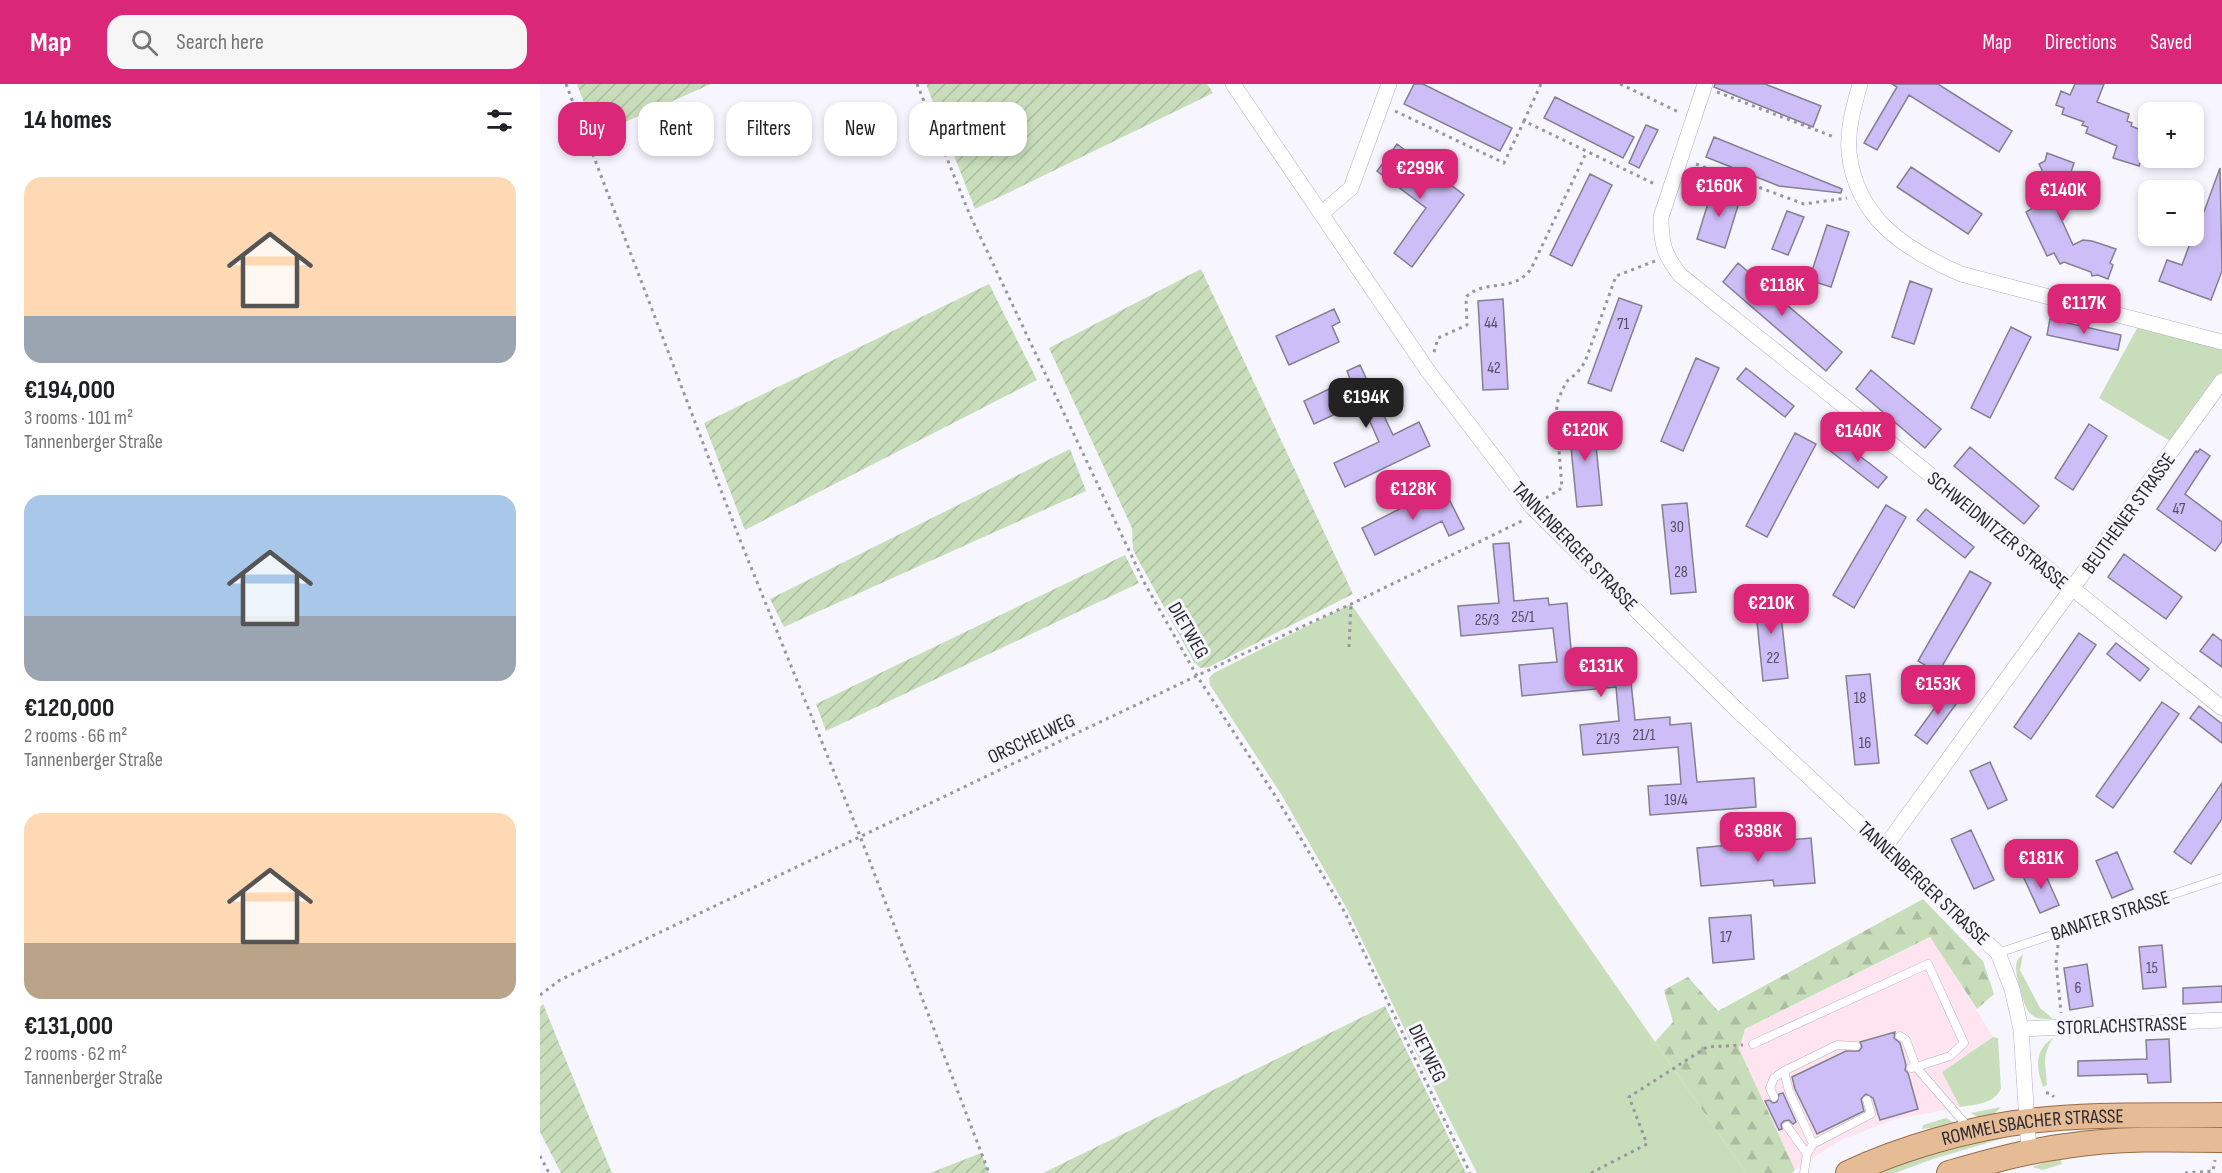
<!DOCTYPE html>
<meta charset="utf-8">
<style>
:root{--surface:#fff;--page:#f6f6f6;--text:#202124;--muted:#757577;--accent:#db2777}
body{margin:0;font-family:"Sofia Sans Condensed",sans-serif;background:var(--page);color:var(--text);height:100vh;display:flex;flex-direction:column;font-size:22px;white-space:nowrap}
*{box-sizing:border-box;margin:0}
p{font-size:20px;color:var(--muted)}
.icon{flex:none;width:33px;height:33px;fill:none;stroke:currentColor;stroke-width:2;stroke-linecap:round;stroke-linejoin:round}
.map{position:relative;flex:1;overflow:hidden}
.sheet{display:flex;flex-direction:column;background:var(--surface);width:540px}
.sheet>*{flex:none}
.top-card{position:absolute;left:18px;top:18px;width:570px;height:54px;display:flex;gap:12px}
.buttons{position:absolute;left:1598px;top:18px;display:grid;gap:12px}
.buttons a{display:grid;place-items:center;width:66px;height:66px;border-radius:12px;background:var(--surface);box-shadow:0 3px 9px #0003;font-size:30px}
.price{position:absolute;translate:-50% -51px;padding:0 14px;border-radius:12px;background:var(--accent);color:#fff;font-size:20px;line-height:39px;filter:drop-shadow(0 2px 3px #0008)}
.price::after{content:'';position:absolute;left:50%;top:36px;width:18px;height:14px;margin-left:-9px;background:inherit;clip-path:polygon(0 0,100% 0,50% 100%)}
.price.current{background:#222;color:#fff}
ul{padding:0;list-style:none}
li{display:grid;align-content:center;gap:12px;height:318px;padding:0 24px}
li span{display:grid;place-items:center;height:186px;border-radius:18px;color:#555}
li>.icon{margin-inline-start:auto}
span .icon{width:108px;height:108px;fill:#fffc;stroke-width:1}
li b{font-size:26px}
h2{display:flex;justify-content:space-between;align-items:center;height:72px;padding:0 24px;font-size:26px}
.pill{padding:0 21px;border-radius:18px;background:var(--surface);box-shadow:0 3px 9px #0003;font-size:21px;line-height:54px}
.pill.current{background:var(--accent);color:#fff}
header{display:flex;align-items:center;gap:36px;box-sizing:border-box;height:84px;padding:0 30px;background:var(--accent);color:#fff}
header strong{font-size:28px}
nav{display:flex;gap:33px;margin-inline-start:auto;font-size:21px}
.search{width:420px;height:54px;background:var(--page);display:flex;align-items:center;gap:15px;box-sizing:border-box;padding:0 21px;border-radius:18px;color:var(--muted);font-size:22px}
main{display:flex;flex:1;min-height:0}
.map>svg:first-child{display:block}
</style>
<header>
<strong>Map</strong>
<div class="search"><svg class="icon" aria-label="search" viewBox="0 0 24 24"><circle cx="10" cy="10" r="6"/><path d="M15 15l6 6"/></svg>Search here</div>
<nav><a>Map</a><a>Directions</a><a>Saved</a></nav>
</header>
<main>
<section class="sheet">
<h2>14 homes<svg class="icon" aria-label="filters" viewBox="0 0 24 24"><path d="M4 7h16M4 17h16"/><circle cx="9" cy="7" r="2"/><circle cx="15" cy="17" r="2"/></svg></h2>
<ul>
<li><span style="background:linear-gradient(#ffd9b3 75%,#9aa5b1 0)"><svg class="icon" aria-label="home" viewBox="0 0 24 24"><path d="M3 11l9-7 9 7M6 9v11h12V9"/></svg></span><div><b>€194,000</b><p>3 rooms · 101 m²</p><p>Tannenberger Straße</p></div></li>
<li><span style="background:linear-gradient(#a9c7e8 65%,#9aa5b1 0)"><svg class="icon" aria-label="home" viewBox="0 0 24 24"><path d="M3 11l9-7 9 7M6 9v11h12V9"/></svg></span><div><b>€120,000</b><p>2 rooms · 66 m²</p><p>Tannenberger Straße</p></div></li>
<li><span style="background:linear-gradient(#ffd9b3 70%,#b9a48a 0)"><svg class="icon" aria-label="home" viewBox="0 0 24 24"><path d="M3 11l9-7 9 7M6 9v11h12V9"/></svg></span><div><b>€131,000</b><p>2 rooms · 62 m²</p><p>Tannenberger Straße</p></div></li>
</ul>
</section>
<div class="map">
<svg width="1682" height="1089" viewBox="0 0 1682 1089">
<defs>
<pattern id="forest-firs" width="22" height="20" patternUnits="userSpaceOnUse" patternTransform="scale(1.5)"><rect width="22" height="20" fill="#c8debb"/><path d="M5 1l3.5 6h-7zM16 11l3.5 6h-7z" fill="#acbea1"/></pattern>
<pattern id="garden-furrows" width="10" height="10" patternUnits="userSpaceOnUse" patternTransform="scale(1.5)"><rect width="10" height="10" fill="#c8debb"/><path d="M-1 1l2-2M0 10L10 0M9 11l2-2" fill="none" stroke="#acbea1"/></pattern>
</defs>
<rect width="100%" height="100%" fill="#f7f5fd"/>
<path fill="#fde4ee" d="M1391 853 1453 953 1402 988 1420 1023 1356 1035 1300 1056 1255 1086 1199 965 1205 945Z"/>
<path fill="#c8debb" d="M1601 237 1682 259V295L1635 360 1559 314Z
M811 520 1206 1089H937L879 975 807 825 741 710 670 601 669 594 674 589Z
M1483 870 1480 886 1500 924 1513 935C1504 935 1496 936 1490 929 1483 922 1473 886 1477 878 1478 874 1480 873 1483 870Z
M1453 953 1458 954 1461 1005C1452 1021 1436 1020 1420 1023L1402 988Z
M1513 954C1501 974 1506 978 1507 1001L1503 1003C1496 984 1494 966 1513 954Z
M1461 1023 1452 1032 1439 1034 1431 1029Z
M1406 1034 1418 1041 1382 1045 1383 1041Z
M1459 1053H1467L1390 1076 1355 1089H1333L1389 1070Z
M1520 1073 1522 1080 1503 1086 1492 1083Z"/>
<path fill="url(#forest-firs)" d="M1383 815 1443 877 1454 910 1437 925 1390 853 1205 945 1199 965 1255 1086 1252 1089H1206L1115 958 1133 938 1124 906 1148 893 1178 927Z"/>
<path fill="url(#garden-furrows)" d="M37 0H171L56 51Z
M386 0H667L673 9 435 125Z
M661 185 813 510 669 583 660 584 654 578 593 466 592 444 509 264Z
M449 200 497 296 205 446 164 339Z
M530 365 546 407 244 543 230 515Z
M585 471 599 499 286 647 276 620Z
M3 920 72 1089H21L0 1048V923Z
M845 922 926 1089H503Z
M441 1069 449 1089H390Z"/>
<path fill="#cebef7" stroke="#847f91" stroke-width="1.5" d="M874 0H883L972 44 960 67 864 20Z
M1175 0H1225L1281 22 1273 43 1174 3Z
M1352 0H1398L1472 47 1459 68 1369 11 1337 66 1324 59 1357 3Z
M1535 0H1564L1557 18 1589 30 1587 37 1592 39 1591 42 1608 49V71L1604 69 1599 82 1573 74 1577 62 1546 49 1548 43 1542 41 1544 38 1522 30 1524 24 1516 21 1521 7 1530 11Z
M1015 13 1094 53 1083 74 1004 34Z
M1106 41 1118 46 1099 84 1089 79Z
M1174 53 1302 105 1301 109 1239 102 1166 73Z
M857 60 924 111 872 183 854 169 886 124 837 87Z
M1507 69 1534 79 1524 110 1512 115 1533 161 1543 156 1552 157 1576 165 1570 179 1573 181 1568 195 1558 191 1552 192 1551 188 1524 178 1520 180 1514 169 1507 172 1486 128 1493 124 1488 112 1495 108 1502 86 1499 80 1505 77Z
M1371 83 1442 130 1428 150 1357 103Z
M1680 84 1682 187 1671 216 1619 197 1627 176 1642 181 1652 154 1654 155Z
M1050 90 1072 101 1032 182 1010 171Z
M1173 103 1201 112 1185 164 1157 155Z
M1247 127 1264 133 1248 171 1232 165Z
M1287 141 1309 148 1291 203 1269 196Z
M1198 179 1302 268 1286 287 1183 198Z
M1370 197 1392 205 1374 260 1352 253Z
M1079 214 1102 222 1071 307 1048 299Z
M963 215 968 305 943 306 938 217Z
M794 225 800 238 792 242 799 258 749 281 736 252Z
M1510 235 1581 251 1578 266 1507 251Z
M1471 243 1491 253 1450 334 1431 324Z
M1156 274 1179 284 1143 367 1121 357Z
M820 281 853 351 879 338 890 362 805 403 794 379 839 358 823 322 821 318 774 340 764 317 810 295 807 287Z
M1206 284 1254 322 1245 333 1197 295Z
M1331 286 1401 345 1385 364 1316 305Z
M1053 332 1062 421 1037 423 1028 334Z
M1549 340 1567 352 1533 406 1515 394Z
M1255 349 1276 360 1227 453 1206 442Z
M1298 355 1347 393 1338 404 1289 366Z
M1430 363 1499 422 1484 440 1414 382Z
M1660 365 1670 372 1645 410 1682 438V457L1675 467 1617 425 1656 367 1658 368Z
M903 403 924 445 909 452 902 437 835 471 822 444Z
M1147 419 1156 508 1131 510 1122 421Z
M1346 421 1366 433 1314 524 1293 511Z
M1386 425 1434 463 1425 474 1377 436Z
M969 459 974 517 1008 514 1009 521 1027 519 1032 577 1069 574V580L1089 579 1095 636 1130 633V641L1151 639 1157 698 1214 694 1216 723 1110 731 1108 702 1141 700 1138 663 1043 671 1040 641 1079 637 1076 603 982 612 979 581 1017 578 1013 544 921 552 918 522 959 519 953 460Z
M1584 470 1642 513 1626 535 1568 493Z
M1430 487 1451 499 1398 589 1378 577Z
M1238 505 1248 594 1223 597 1214 508Z
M1539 549 1556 561 1491 655 1474 643Z
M1673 550 1682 557V583L1660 567Z
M1576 559 1609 585 1600 597 1567 570Z
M1330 590 1339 679 1315 681 1306 592Z
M1410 603 1422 612 1387 660 1375 651Z
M1622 618 1639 630 1573 724 1556 712Z
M1659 622 1682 640V659L1650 634Z
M1450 678 1467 716 1448 725 1430 687Z
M1682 699V735L1651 780 1634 768Z
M1431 746 1454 796 1434 805 1411 755Z
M1271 754 1275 799 1234 802 1233 796 1161 802 1157 764Z
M1577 768 1593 805 1572 814 1556 777Z
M1502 783 1519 821 1500 829 1483 792Z
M1211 831 1214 875 1173 879 1169 834Z
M1622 861 1626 903 1603 905 1599 863Z
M1547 880 1553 922 1530 926 1524 884Z
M1682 902V918L1643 920V904Z
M1355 948 1354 954 1360 959 1366 981 1365 986 1368 989 1378 1025 1340 1036 1333 1014 1326 1010 1321 1015 1324 1027 1277 1050 1255 1005 1252 993 1306 967H1319L1322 963 1320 958Z
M1629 955 1631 998 1608 999 1607 990 1538 992V977L1607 975 1606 956Z
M1243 1009 1256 1038 1253 1040 1249 1036 1244 1037 1241 1040 1242 1045 1239 1046 1225 1017 1229 1016 1233 1019 1237 1018 1239 1010Z"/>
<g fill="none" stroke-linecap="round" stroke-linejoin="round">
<g stroke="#b5b0c4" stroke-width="9">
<path id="lane" d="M1458 869 1682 794
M1213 960 1388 880 1424 959 1410 972 1376 983 1366 956 1360 952
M1371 984 1376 983 1429 1044
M1244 987 1249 1007 1273 1060
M1234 1013 1230 1004 1234 994 1244 987 1297 961 1316 962
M1247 1042 1267 1070
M1264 1089 1267 1070 1273 1060 1331 1030 1327 1016"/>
</g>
<g stroke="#b5b0c4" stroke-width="16">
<path id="street" d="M693 0 888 287 992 423 1198 627 1458 869 1472 905 1481 945 1489 1068
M1165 0 1121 133C1121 160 1124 170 1140 191L1682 624
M1320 0C1314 22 1307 45 1309 68 1316 134 1364 165 1421 190L1682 258
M781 130 811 104 849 0
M1345 763 1682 297
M1481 945 1682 936"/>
</g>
<g stroke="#996c45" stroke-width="26">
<g id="primary">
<path id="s1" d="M1308 1089C1361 1064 1431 1044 1489 1037 1552 1029 1618 1032 1682 1031"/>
<path d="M1409 1089C1448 1078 1486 1067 1526 1062 1577 1054 1630 1055 1682 1056"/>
</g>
</g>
<path stroke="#98969e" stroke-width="3" stroke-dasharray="3 4.5" stroke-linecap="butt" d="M26 0 200 456 320 752 449 1089
M377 0 429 129 604 498 657 592 736 713 804 827 930 1089
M1080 0 1141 29
M1177 8 1294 53
M855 27 964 79 984 37 1117 101
M984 37 1001 0
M1156 80 1264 120 1307 114
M894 268 898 254 927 241 926 213C945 194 972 210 991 185L1047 67
M1006 414 1022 404 1016 329 1018 316 1026 298 1037 289 1045 278 1076 192 1115 177
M809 563 811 520
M1518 861 1516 878 1521 929
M0 911 20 896 690 576 811 520 984 436
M1506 1009H1510L1514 1013
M0 1072 9 1089
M1051 1089 1107 1060 1089 1013 1167 963 1203 961
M1645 1089 1673 1087 1675 1076"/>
<use href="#lane" stroke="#fff" stroke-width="8"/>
<use href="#street" stroke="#fff" stroke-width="15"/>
<use href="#primary" stroke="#e6bc97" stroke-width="24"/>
</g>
<g text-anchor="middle" stroke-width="6" stroke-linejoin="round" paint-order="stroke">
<g font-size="16" fill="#534e62">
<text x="951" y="244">44</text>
<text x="1083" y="245">71</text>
<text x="954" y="289">42</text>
<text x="1639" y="430">47</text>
<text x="1137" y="448">30</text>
<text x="1141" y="493">28</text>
<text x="983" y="538">25/1</text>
<text x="947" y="541">25/3</text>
<text x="1233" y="579">22</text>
<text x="1320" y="619">18</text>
<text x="1104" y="656">21/1</text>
<text x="1068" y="660">21/3</text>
<text x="1325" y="664">16</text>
<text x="1136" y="721">19/4</text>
<text x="1186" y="858">17</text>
<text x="1612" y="889">15</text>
<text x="1538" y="909">6</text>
</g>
<g font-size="20" fill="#2a2830" stroke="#f7f5fd">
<text transform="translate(1588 429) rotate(-54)" y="7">BEUTHENER STRASSE</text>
<text transform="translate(1458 446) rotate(39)" y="7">SCHWEIDNITZER STRASSE</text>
<text transform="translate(1035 462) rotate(46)" y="7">TANNENBERGER STRASSE</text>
<text transform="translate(649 546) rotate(60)" y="7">DIETWEG</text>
<text transform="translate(491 654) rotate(-25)" y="7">ORSCHELWEG</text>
<text transform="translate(1384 799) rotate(43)" y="7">TANNENBERGER STRASSE</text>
<text transform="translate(1570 831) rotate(-18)" y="7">BANATER STRASSE</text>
<text transform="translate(1582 941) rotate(-2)" y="7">STORLACHSTRASSE</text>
<text transform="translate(888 969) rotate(64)" y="7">DIETWEG</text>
<text dy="7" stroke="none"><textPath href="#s1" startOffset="192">ROMMELSBACHER STRASSE</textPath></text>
</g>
</g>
</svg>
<div class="buttons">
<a>+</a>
<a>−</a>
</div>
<b class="price" style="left:880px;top:116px">€299K</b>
<b class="price" style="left:1179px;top:134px">€160K</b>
<b class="price" style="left:1523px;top:138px">€140K</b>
<b class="price" style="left:1242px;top:233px">€118K</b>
<b class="price" style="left:1544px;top:251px">€117K</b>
<b class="price current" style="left:826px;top:345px">€194K</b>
<b class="price" style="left:1045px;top:378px">€120K</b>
<b class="price" style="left:1318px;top:379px">€140K</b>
<b class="price" style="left:873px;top:437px">€128K</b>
<b class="price" style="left:1231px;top:551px">€210K</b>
<b class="price" style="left:1061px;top:614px">€131K</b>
<b class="price" style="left:1398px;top:632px">€153K</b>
<b class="price" style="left:1218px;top:779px">€398K</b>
<b class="price" style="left:1501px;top:806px">€181K</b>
<div class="top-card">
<a class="pill current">Buy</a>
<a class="pill">Rent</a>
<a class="pill">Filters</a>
<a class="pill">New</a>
<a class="pill">Apartment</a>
</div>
</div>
</main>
